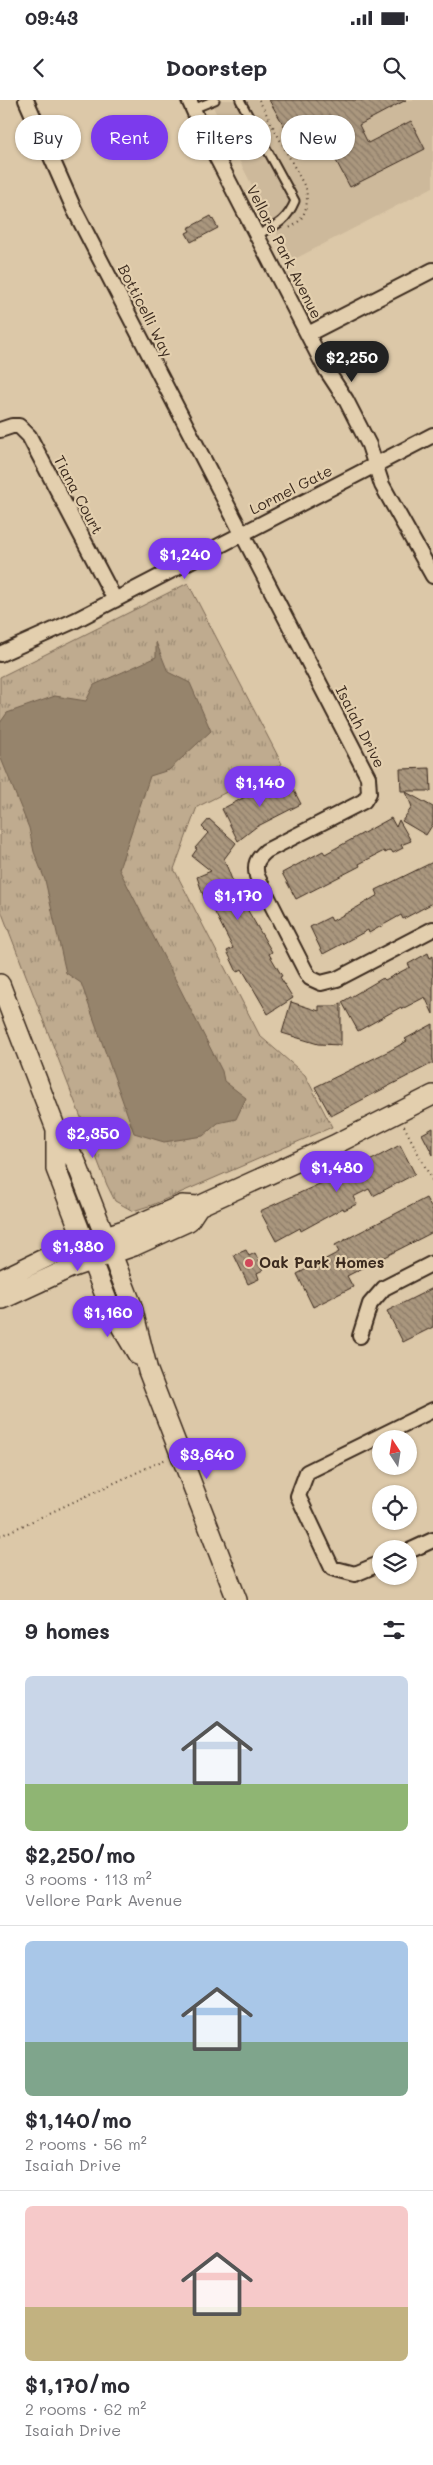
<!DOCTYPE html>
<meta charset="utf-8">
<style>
:root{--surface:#fff;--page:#f7f7f7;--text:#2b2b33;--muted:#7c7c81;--line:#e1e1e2;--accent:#7c3aed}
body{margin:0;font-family:Mali,sans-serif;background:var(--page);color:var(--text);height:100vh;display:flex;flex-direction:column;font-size:19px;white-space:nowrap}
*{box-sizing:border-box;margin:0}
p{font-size:16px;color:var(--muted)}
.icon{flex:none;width:28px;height:28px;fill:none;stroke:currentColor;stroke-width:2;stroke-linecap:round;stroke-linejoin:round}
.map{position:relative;height:1500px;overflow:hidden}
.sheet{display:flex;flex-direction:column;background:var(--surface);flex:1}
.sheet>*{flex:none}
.banner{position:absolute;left:15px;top:15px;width:404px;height:45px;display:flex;gap:10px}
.needle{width:32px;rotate:348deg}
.fabs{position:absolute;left:372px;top:1330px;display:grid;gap:10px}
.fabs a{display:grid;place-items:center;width:45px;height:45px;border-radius:50%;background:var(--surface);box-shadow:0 1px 4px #0004;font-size:25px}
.price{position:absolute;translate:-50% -42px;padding:0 11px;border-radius:18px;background:var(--accent);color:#fff;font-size:16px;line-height:32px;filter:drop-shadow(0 1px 2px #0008)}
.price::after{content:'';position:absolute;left:50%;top:30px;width:15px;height:11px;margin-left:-8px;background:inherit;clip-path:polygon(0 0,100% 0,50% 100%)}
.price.active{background:#222;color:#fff}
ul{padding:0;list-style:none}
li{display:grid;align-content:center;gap:10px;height:265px;padding:0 25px}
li+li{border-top:1px solid var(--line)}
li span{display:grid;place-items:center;height:155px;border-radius:8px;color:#555}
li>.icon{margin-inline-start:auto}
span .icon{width:90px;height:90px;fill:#fffc;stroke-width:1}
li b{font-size:21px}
h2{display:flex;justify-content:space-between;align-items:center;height:60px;padding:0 25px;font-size:21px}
.tag{padding:0 18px;border-radius:22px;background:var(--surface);box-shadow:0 1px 4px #0004;font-size:18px;line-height:45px}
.tag.active{background:var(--accent);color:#fff}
.status{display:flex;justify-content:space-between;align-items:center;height:35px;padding:0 25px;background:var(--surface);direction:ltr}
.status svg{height:14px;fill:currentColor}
header{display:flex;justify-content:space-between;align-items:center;height:65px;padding:0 25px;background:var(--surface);font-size:22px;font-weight:800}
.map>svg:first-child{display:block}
</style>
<div class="status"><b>09:43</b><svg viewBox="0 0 49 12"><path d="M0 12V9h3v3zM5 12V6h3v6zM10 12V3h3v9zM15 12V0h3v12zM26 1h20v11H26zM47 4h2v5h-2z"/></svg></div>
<header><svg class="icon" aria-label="back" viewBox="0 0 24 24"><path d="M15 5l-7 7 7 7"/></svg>Doorstep<svg class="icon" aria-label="search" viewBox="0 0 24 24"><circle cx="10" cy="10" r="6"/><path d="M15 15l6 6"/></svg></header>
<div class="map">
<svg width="433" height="1500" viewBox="0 0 433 1500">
<defs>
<pattern id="park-tufts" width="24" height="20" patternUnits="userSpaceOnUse" patternTransform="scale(1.25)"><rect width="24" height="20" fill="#bfab8f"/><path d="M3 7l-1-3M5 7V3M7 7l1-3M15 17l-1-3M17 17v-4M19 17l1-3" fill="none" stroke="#9c8b74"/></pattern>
<pattern id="building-back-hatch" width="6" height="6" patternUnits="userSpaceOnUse" patternTransform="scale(1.25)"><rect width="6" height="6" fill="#aa977e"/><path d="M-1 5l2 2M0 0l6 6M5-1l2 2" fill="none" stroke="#8c7b67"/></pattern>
</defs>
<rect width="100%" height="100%" fill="#dcc8a8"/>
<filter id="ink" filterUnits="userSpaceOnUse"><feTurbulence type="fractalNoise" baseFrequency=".02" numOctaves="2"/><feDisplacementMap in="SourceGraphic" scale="10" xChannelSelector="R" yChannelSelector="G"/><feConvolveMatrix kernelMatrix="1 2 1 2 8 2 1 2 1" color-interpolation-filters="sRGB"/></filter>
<g filter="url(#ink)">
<path fill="#cdb99b" d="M210 0H433V87L291 161 225 33Z"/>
<path fill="url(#park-tufts)" stroke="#7d6a56" d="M188 483 282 664 197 707 174 769 260 936 305 975 332 1027 152 1105 133 1111 115 1101 107 1085 0 808V577Z"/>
<path fill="#96846c" stroke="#72604d" d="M156 542 168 572 190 583 211 631 169 670 150 676 119 769 222 971 224 981 246 998 236 1019 218 1023 203 1036 164 1042 134 1033 81 883 66 873 45 780 34 752 29 728 0 656V623L7 613 55 596 86 601 94 585 156 557Z"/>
<path fill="url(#building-back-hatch)" stroke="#3b2a1e" d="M269 0H406L359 25 368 43 411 21 425 49 350 87 326 42 301 55Z
M211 116 218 128 191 142 186 133 190 131 188 128Z
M430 668 431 691H401L400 669Z
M288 679 301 704 256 727 238 741 222 709 264 687 266 691Z
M406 692 433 707V724L426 735 402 721 412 707Z
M391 718 396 727 399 720 411 741 401 745 403 748 393 753 391 750 385 753 384 751 359 764 360 766 296 799 282 773 323 751 325 754Z
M209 719 236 743 224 759 236 790 272 852 269 854 282 876 280 877 293 898 268 914 242 869 237 872 227 851 233 848 207 797 204 798 197 777 211 771 192 756 197 749 195 748 208 733 202 727Z
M433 762V803L403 819 401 815 369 833 368 830 323 854 310 827 330 817 332 821 356 808 378 795 376 790Z
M428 853 430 858 433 856V914L425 897 402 909 401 907 358 931 342 902 383 878 385 880 410 867 408 864Z
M291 902 319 911V906H336L341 903V945L318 944 282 933Z
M433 924V963L331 1016 315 987 389 951 407 941 405 939Z
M433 1028V1055L422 1034Z
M400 1045 415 1074 373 1096 369 1089 353 1097 357 1104 344 1110 343 1108 301 1131 300 1128 276 1141 260 1111 326 1081 327 1082 354 1065 356 1068Z
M426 1098 433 1111V1132L347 1176 353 1187 313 1207 297 1174 339 1152 335 1145Z
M246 1150 249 1156 255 1153 263 1170 257 1173 259 1179 248 1184 234 1155Z
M433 1188V1227L403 1242 387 1211Z"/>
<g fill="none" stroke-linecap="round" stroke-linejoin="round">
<g stroke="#3b2a1e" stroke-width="11">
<path id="lane" d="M240 0 295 101C286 122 277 125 257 135
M193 9 215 0"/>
</g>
<g stroke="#3b2a1e" stroke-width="18">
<path id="street" d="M26 0 74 109 368 677 369 693 364 701 266 751C257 759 254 764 257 776L305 870 310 878 321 883 337 879 433 829
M189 0 202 29 325 268 346 300 369 345 382 385 433 476
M308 234 433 170
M0 330 12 326H19L29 336 115 500
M0 554 76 520 433 335
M360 1236 370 1204 384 1188 433 1163
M409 1451 433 1440
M381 1463 355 1474 332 1468 298 1396 307 1372 433 1310"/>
</g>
<g stroke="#3b2a1e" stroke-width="22">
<path id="secondary" d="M0 884 56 1029 76 1062 131 1203 148 1271 237 1500
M56 1029V1069L110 1208 138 1255
M0 1180 62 1150 127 1129 182 1105 199 1106 334 1045 433 995
M0 1198 3 1199 70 1168 134 1146 189 1121 199 1106"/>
</g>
<path stroke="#3b2a1e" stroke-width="2" stroke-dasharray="1 4" stroke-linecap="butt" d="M259 0 306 89C309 105 305 121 289 128
M404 1026 433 1082
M0 1436 166 1359"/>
<use href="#lane" stroke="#e3cfae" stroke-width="7"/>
<use href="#street" stroke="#e3cfae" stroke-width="14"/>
<use href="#secondary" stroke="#e3cfae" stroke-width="19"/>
</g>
</g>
<circle fill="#d1495b" stroke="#e3cfae" stroke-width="2" cx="249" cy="1163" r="5"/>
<g text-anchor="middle" stroke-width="4.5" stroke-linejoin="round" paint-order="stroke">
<g font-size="15" fill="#3b2a1e" stroke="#e3cfae">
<text transform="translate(284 152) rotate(63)" y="5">Vellore Park Avenue</text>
<text transform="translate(145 211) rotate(63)" y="5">Botticelli Way</text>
<text transform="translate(291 390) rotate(-27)" y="5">Lormel Gate</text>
<text transform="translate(78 395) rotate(62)" y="5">Tiana Court</text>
<text transform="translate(360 627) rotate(63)" y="5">Isaiah Drive</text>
</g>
<g font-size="15" font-weight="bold" fill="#3b2a1e" stroke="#e3cfae" text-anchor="start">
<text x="259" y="1168">Oak Park Homes</text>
</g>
</g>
</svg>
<div class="fabs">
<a><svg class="needle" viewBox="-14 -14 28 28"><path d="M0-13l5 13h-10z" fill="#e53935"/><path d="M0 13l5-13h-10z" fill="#7c7c81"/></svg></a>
<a><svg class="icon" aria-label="locate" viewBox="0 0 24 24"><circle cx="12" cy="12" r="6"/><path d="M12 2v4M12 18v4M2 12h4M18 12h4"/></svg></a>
<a><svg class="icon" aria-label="layers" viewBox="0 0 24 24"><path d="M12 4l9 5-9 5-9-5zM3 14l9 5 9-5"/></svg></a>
</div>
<b class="price active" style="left:352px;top:283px">$2,250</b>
<b class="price" style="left:185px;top:480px">$1,240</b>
<b class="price" style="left:260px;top:708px">$1,140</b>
<b class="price" style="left:238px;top:821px">$1,170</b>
<b class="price" style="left:93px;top:1059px">$2,350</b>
<b class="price" style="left:337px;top:1093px">$1,480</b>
<b class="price" style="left:78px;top:1172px">$1,380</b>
<b class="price" style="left:108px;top:1238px">$1,160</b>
<b class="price" style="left:207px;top:1380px">$3,640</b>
<div class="banner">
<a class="tag">Buy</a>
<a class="tag active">Rent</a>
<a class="tag">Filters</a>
<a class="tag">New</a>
</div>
</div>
<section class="sheet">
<h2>9 homes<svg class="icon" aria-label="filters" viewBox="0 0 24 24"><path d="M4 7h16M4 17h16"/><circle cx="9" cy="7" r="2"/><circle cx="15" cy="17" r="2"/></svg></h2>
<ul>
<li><span style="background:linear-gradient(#c9d6e8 70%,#8fb573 0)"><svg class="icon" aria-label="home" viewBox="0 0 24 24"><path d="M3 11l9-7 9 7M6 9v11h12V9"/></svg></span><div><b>$2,250/mo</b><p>3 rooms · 113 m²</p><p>Vellore Park Avenue</p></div></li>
<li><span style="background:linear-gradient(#a9c7e8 65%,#7fa58c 0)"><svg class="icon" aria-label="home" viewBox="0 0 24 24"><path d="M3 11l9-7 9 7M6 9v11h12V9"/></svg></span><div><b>$1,140/mo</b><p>2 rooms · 56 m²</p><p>Isaiah Drive</p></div></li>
<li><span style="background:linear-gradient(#f6c9c9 65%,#c2b280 0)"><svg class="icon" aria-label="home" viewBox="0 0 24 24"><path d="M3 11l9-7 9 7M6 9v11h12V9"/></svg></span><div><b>$1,170/mo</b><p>2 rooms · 62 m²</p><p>Isaiah Drive</p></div></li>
</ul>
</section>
